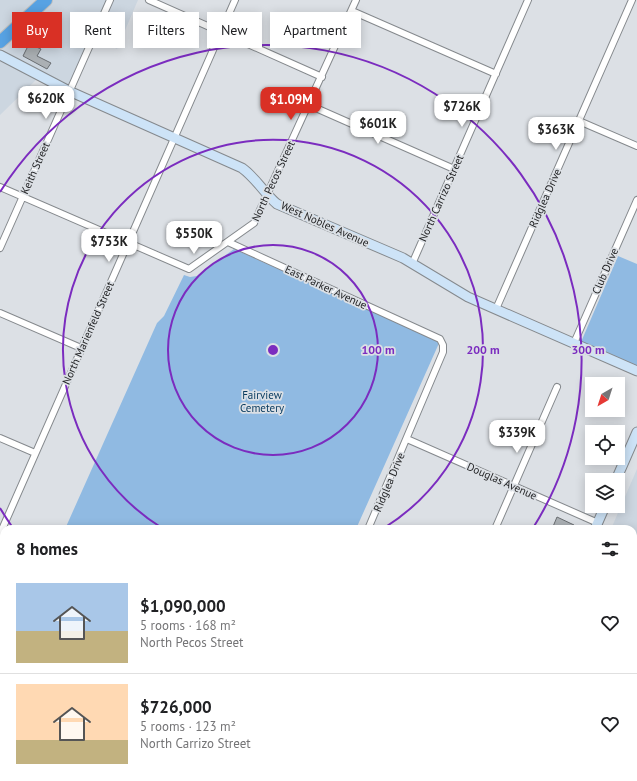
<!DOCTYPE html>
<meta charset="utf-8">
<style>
:root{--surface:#fff;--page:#f6f6f6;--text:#202124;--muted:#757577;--line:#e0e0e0;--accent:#d93025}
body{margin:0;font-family:"PT Sans",sans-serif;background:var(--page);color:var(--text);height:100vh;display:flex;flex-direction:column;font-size:15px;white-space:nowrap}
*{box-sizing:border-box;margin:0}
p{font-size:13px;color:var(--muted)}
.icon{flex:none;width:22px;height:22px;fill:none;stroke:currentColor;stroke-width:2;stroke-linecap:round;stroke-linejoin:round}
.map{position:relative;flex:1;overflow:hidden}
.panel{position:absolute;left:0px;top:525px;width:637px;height:256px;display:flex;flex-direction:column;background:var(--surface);border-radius:12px 12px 0 0;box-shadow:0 2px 10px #0003}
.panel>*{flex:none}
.top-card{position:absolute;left:12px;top:12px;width:400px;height:36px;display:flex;gap:8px}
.needle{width:26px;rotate:219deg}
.controls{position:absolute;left:585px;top:377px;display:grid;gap:8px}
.controls a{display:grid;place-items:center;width:40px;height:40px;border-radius:0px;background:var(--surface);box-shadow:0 2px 10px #0003;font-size:20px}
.price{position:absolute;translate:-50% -34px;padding:0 9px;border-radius:8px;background:#fff;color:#222;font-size:13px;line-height:26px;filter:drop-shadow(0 1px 2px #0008)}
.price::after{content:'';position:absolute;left:50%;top:24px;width:12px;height:9px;margin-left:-6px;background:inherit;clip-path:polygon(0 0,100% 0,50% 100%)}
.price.current{background:var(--accent);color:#fff}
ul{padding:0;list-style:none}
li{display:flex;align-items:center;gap:12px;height:100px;padding:0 16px}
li+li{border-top:1px solid var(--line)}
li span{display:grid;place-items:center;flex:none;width:112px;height:80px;border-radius:0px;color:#555}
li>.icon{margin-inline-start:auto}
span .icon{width:48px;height:48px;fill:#fffc;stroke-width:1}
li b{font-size:17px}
h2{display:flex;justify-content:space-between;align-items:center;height:48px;padding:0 16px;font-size:17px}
.chip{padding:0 14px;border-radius:0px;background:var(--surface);box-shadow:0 2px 10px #0003;font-size:14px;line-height:36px}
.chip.current{background:var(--accent);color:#fff}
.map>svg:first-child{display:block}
</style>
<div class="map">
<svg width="637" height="781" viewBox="0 0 637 781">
<rect width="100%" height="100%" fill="#dce0e5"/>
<path fill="#ccd6e0" d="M0 0H138L117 49 94 38 68 95 38 78 0 115Z
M637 469V641L633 639V529H611Z"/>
<path fill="#90bae2" d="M234 249 440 341 356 529H65L157 323 164 316 184 275 190 277 197 276Z
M618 256 637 264V366L581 342Z
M124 777H357L356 781H134Z
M389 777H462L461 781H399Z"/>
<path fill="#abb0b4" stroke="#696d71" d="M29 44 41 49 37 56 51 63 47 69 23 56Z
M557 517 574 525 572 529H552Z"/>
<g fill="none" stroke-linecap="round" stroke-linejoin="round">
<g stroke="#85898d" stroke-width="8">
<path id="street" d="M149 0 322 77
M352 11 496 74
M309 105 454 169
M579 121 637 146
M0 187 189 269 254 223 356 0
M228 242 440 339 443 345V352L368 529
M0 248 110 0
M412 264 528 0
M496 309 632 0
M0 313 81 348
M574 343 637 200
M0 438 35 453
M407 439 598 523
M495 529 557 387
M0 534 235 0
M633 649 637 651
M633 767 637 769"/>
</g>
<g stroke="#85898d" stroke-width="11">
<path id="secondary" d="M0 55 69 91 242 168C256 178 264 193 277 204L403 258 468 297 637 371
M616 480 637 432
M595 529 605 506
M0 691 4 692
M52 781V777
M472 781 474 777"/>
</g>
<g stroke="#bdbebe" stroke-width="14">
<path id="highway" d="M0 42 46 0"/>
</g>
<use href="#street" stroke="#fff" stroke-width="6"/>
<use href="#secondary" stroke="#cde3f7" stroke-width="9"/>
<use href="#highway" stroke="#57a2e3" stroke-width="12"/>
</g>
<g fill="none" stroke="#7b2cbf" stroke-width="2">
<circle cx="273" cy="350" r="105"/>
<path d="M162 528A210 210 0 1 1 384 528"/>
<path d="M13 528A315 315 0 0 1 0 508M0 192A315 315 0 1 1 533 528"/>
</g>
<g text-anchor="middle" stroke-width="3.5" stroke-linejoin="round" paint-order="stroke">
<g font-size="11" fill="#242527" stroke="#dce0e5">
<text transform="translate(35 168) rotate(-66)" y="4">Keith Street</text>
<text transform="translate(273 181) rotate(-65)" y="4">North Pecos Street</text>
<text transform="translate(441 198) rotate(-66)" y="4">North Carrizo Street</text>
<text transform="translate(545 198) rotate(-66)" y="4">Ridglea Drive</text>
<text transform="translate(325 224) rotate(24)" y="4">West Nobles Avenue</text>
<text transform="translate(605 271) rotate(-66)" y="4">Club Drive</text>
<text transform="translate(326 287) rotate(25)" y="4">East Parker Avenue</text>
<text transform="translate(88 333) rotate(-66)" y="4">North Marienfeld Street</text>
<text transform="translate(502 481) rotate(24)" y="4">Douglas Avenue</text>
<text transform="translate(389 482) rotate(-67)" y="4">Ridglea Drive</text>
</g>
<g font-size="11" fill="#083b60" stroke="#dce0e5">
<text x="262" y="399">Fairview<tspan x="262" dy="13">Cemetery</tspan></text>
</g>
</g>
<circle cx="273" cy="350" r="6" fill="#7b2cbf" stroke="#dce0e5" stroke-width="2"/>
<g font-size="12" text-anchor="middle" font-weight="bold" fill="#7b2cbf" stroke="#dce0e5" stroke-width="3.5" stroke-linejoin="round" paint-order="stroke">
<text x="378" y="354">100 m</text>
<text x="483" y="354">200 m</text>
<text x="588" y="354">300 m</text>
</g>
</svg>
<div class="controls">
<a><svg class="needle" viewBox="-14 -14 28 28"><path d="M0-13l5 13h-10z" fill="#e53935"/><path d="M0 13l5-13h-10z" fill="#757577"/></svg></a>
<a><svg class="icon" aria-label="locate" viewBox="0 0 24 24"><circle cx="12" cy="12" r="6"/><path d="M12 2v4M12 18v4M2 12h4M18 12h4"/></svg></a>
<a><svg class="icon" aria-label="layers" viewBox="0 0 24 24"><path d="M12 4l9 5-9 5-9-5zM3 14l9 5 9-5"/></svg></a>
</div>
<b class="price" style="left:46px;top:120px">$620K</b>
<b class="price current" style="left:291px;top:121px">$1.09M</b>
<b class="price" style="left:462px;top:128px">$726K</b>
<b class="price" style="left:378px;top:145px">$601K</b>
<b class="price" style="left:556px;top:151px">$363K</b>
<b class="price" style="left:194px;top:255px">$550K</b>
<b class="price" style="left:109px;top:263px">$753K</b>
<b class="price" style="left:517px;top:454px">$339K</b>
<div class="top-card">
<a class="chip current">Buy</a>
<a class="chip">Rent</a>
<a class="chip">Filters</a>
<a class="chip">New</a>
<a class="chip">Apartment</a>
</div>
<section class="panel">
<h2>8 homes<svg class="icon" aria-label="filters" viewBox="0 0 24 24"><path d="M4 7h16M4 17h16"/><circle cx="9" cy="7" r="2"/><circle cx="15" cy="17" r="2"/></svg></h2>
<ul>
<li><span style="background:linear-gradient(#a9c7e8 60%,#c2b280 0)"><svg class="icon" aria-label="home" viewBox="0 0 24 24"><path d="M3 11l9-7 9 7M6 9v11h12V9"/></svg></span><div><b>$1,090,000</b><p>5 rooms · 168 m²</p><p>North Pecos Street</p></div><svg class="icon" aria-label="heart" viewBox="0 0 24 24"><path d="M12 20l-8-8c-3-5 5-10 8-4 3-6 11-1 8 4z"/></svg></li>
<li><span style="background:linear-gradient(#ffd9b3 70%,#c2b280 0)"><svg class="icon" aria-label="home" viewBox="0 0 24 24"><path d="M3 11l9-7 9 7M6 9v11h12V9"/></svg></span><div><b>$726,000</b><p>5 rooms · 123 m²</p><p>North Carrizo Street</p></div><svg class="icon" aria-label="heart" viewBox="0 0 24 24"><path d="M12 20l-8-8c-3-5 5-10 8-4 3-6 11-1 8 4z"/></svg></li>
</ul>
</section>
</div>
